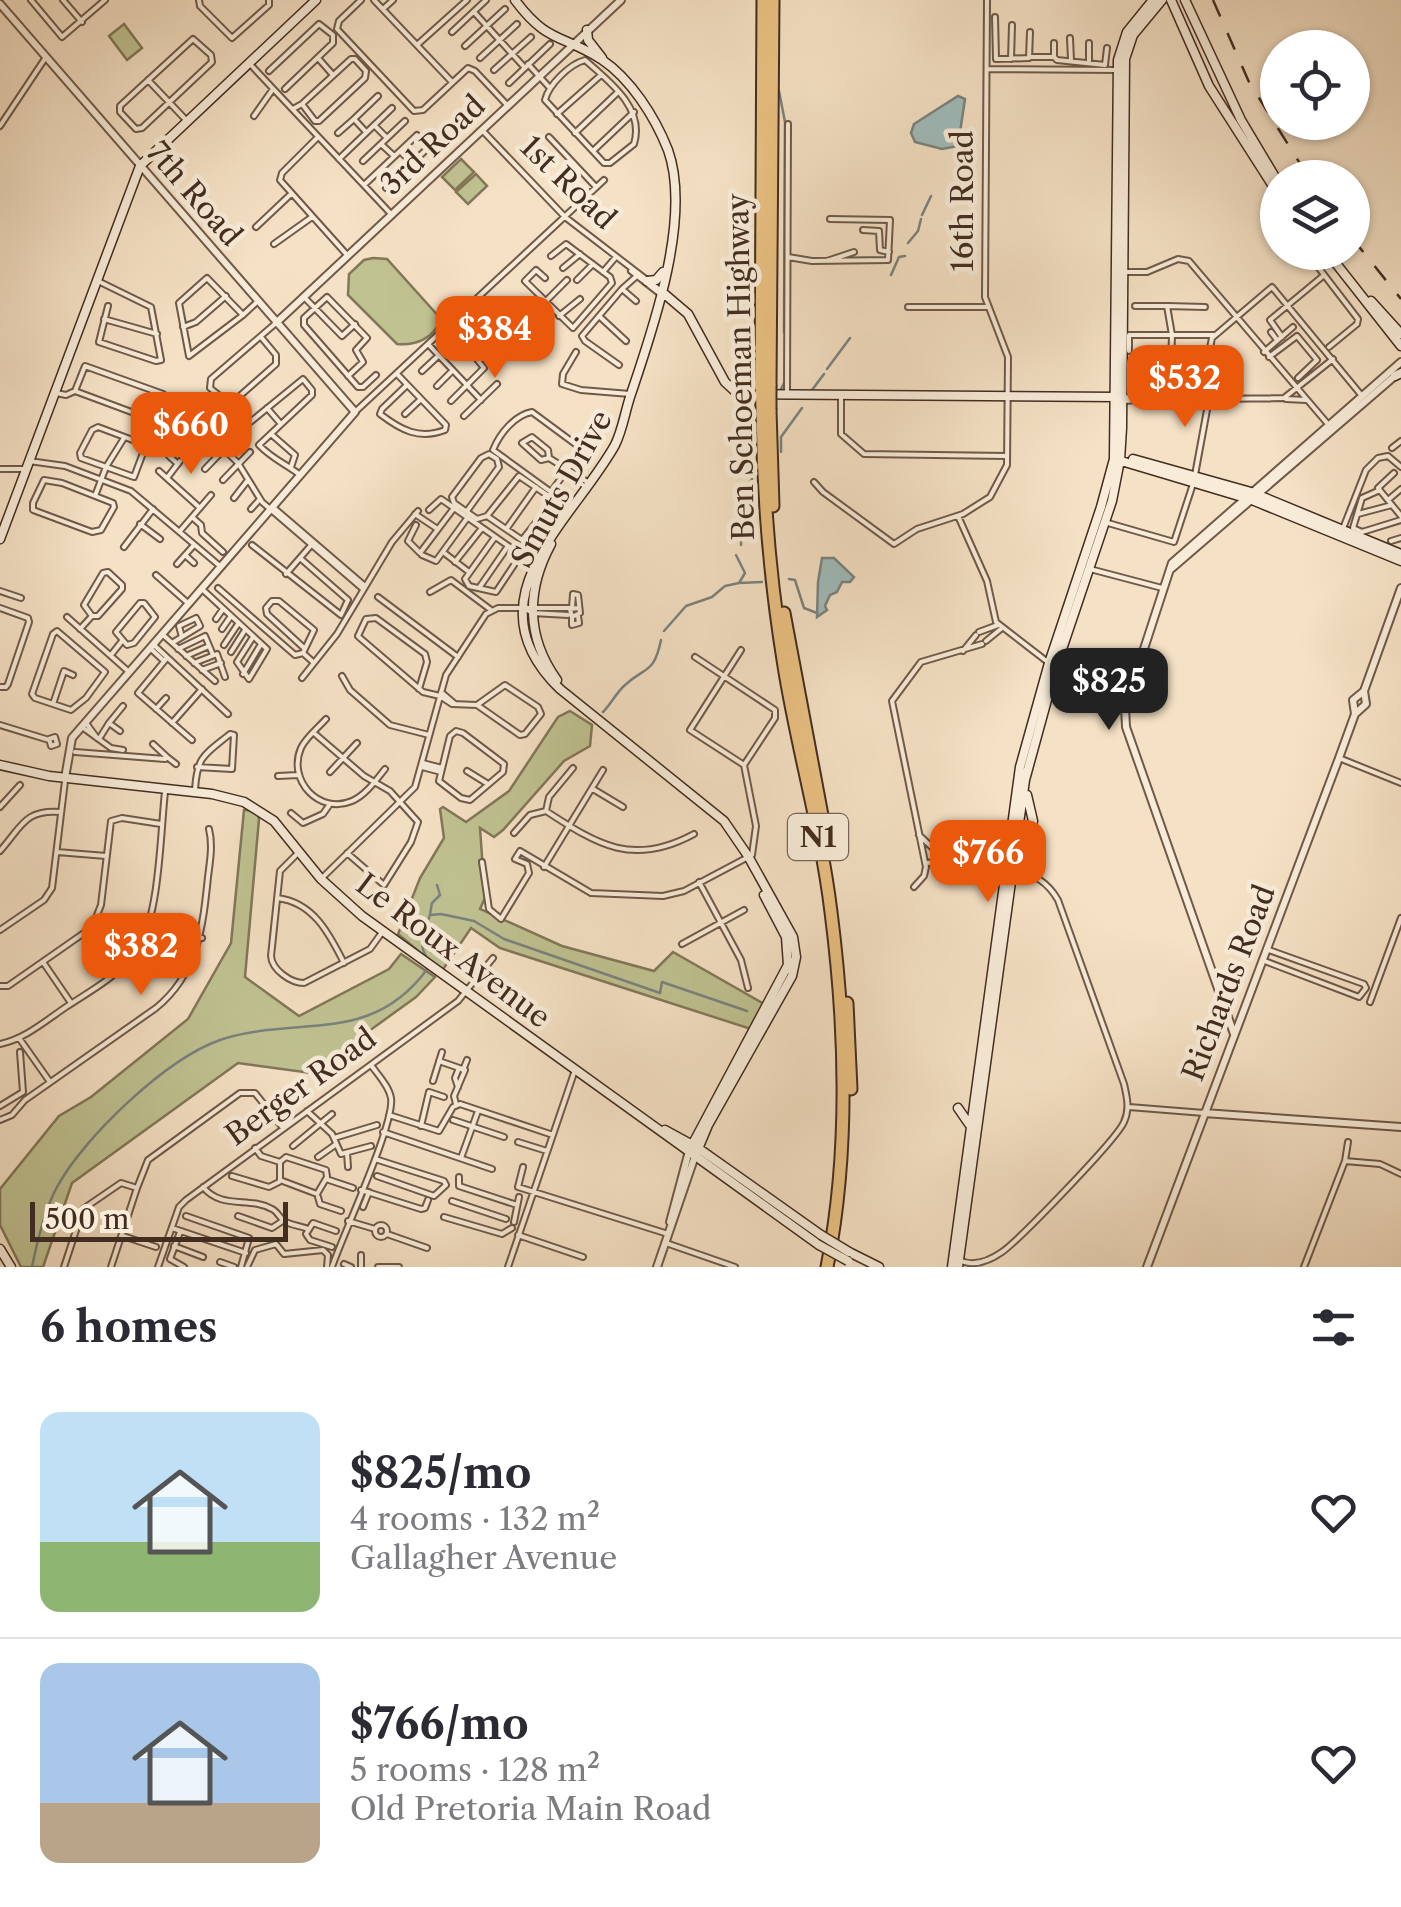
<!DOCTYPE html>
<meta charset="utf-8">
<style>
:root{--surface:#fff;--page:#f2f2f3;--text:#2b2b33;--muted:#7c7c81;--line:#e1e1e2;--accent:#ea580c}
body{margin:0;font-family:"Libre Caslon Text",serif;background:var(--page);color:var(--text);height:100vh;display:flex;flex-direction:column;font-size:38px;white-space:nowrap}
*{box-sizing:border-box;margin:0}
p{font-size:32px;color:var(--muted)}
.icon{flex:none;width:55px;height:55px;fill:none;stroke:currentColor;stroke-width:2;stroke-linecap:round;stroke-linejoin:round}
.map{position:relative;height:1267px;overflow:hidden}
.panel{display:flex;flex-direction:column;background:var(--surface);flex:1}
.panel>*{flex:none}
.tools{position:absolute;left:1260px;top:30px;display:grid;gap:20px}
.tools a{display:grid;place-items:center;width:110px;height:110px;border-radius:50%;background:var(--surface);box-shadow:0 2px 8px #0004;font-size:50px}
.scale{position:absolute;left:30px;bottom:25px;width:258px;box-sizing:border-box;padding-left:10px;border:5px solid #432c20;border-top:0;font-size:28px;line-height:35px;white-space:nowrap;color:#432c20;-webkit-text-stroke:8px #f8ecd9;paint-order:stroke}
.price{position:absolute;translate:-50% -85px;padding:0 22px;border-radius:20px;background:var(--accent);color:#fff;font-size:32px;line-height:65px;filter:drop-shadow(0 2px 5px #0008)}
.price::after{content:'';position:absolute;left:50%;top:60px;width:30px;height:22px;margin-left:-15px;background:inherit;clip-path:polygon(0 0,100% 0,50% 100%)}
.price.current{background:#222;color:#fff}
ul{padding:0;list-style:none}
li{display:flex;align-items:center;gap:30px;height:250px;padding:0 40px}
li+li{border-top:2px solid var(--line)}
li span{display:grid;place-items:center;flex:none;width:280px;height:200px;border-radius:20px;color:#555}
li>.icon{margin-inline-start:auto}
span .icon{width:120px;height:120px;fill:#fffc;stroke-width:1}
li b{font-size:42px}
h2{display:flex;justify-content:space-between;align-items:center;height:120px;padding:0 40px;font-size:42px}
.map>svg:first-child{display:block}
</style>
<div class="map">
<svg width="1401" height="1267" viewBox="0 0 1401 1267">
<rect width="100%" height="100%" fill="#f5e1c5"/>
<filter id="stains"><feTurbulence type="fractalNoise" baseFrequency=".002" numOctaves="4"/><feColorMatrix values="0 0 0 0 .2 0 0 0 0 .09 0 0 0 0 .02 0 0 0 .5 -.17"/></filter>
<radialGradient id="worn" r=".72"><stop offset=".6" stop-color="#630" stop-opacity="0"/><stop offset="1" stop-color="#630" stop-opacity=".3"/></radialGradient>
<path fill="#c0c292" stroke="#827759" stroke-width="2.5" d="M124 24 142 48 127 60 109 36Z
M461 159 474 172 455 190 442 177Z
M476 174 487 186 468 204 456 192Z
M373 258 387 259 441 319C434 338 416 346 397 344L348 295 349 274 364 260Z
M570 711 592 725 590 746 564 761 503 830 494 837 480 828 485 898 480 909 562 946 654 971 673 952 764 1004 751 1029 500 948 471 928 442 971 398 934 420 878 444 838 440 809 443 807 466 822 509 791 558 717Z
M244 810 257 811 259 819 245 977 299 1016 389 969 401 954 435 977 416 997 311 1073 238 1063 72 1183 43 1267H21L0 1225V1189L59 1116 91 1097 188 1019 231 943Z"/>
<path fill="#9fbcbc" stroke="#7a827e" stroke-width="2.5" d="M958 96 965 99 958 146 942 149 915 142 911 133 914 124Z
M822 558H834L854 577 850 582H842L837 592 830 595 825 606 827 610 817 617 818 582Z"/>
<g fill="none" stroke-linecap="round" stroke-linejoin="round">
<path stroke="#7a827e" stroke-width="2.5" d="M779 91 785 122 784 332
M922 215 931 196
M908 243 918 231 921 219
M891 275 899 257 905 256
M827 369 850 338
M812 390 824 374
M780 391 784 383
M781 452V437L802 408
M741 545C742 522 737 498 752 479
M789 579 795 580 804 608 817 613
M739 583 762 582
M664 631 686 606 712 597 725 586 739 583 745 573 736 555
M603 712C611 704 616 693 625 685 646 666 654 674 661 640
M430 914 432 903 440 895 437 885
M430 962C416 946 424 933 430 915L441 914 474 921 504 939 660 993 662 982 747 1011
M32 1267C37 1242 45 1209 57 1187 84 1137 166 1059 220 1040 299 1014 371 1047 428 968"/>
<g stroke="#705949" stroke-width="8">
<path id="minor" d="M31 0 62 37 105 0
M63 0 82 22
M199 0 200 6 232 38 269 5V0
M361 0 339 21 337 29 414 111 423 110 468 68 475 71 508 106
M374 0 452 82
M383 9 393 0
M474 12 525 68
M995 17 996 59 1029 58 1030 32
M452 32 486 0
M1070 38 1071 60
M193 39 211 55 212 62 142 128 136 129 120 112V106Z
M1054 43V57
M417 45 467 0
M465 46 505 9
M1031 57H1054L1057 60 1105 65 1107 48
M318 58 333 75
M480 58 517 24
M1011 59 1012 25
M585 60C609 81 645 108 634 144L610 163H604L545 100C549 84 570 64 585 60Z
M1089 61V43
M249 63 392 215
M528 64 549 87
M987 69 1117 70
M494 70 531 37
M269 71 319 24 333 35V43L285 89
M148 80 186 120
M509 83 550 44
M293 109 302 104 351 59H355L366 71 365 78 319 121H315L302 104
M557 114 601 75
M254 116 273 89
M354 119 378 96
M374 125 387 138
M0 126 46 57
M482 130 565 217 660 290
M338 133 354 119 366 132
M575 133 617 93
M549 137 596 187
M317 138 282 173 280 180 348 256
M381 144 394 156
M594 150 634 112
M400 151 413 164
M339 159 392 108
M363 161 405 121
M364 185 417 135
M386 188 431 145
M256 227 291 194
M863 230 879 231 880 250 889 252
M274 244 312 217
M788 257 812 261 888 260 890 220 830 219
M827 261 854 252
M1315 263 1358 319 1357 324 1329 347
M563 268 580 254
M631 271 659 293
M603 272 615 258
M1125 272H1147L1178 259 1189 261 1327 423
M207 278 243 315 189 356 179 303Z
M545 278 536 270 525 281 573 328 612 283 610 277 566 244 551 256
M577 280 593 264
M100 282 151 307 161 360 156 361 99 342 108 306
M622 289 636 301
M304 297 342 336 355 324
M545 302 567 280
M1167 306 1205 307
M908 307H986
M243 315 258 301
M559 316 580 299
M599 316 626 341
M104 319 157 334
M183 327 196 322 226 296
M1271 332 1277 340
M261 337 276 355V364L234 401 225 400 210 388 211 379 276 323
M1282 337 1270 320 1323 276
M429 345 481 400
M1129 351V335H1172L1167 306H1135
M576 352 563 374 562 384 581 390 630 394
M1264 352 1293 327
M1269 357 1297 336 1317 360 1298 378
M1208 358 1212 338 1272 287 1362 396
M1208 358 1211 362 1208 365 1204 362Z
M619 365 585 341 582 336 622 289 639 274
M1145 365H1171
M1196 365H1171L1172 335H1214
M85 366 163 394 160 419 153 420 75 391Z
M1208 367 1209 382
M422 371 437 357
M397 374 446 425 445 430C419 440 401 430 380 414L382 409 407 385
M348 376 363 362 356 350 367 338 327 297 304 318V325L358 387H363L376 375
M437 386 451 372
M787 391 788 124
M56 393 66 395 75 391
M190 397 185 433 203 436 221 452
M841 397V434L864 454 1006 456
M1121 397 1165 399
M1286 399 1306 400
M451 401 484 368 472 353
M1123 401 1158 399
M267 408 280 423
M355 412 604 180
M532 412 582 449 551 492 493 450C500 433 515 415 532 412Z
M405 414 420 400
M464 416 497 384
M98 427 146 445 134 477 81 458 80 453 92 430Z
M243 428 303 379 312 390V395L259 445C272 459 288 465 300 475
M271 434 295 455 291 467
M205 439 210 418
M1392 448 1401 441
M224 449 238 463 262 502 363 589
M169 456 178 464
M191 457 217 427
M549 458 541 460 522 443 532 437 548 450 549 458 589 483
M29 461 65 466 131 491 221 567
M0 469H25
M205 469 235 438
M159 471 200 508
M567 473 587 488
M1394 473 1378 488 1401 516
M1195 475 1209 399 1284 398 1333 359
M167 478 180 461
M44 480 62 483 113 503 114 507 101 530 92 532 33 510V503Z
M223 480 250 452
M814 482 823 492 894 544 917 529 963 514 990 497 1007 465 1008 357 985 297 987 0
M1380 490 1362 498 1353 528 1362 532 1401 520
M95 496 106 467 124 438
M234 498 248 480
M1388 500 1401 489
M274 508 365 586
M454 508 517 552 520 556 496 592 469 586 465 579 495 537
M251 509 260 499
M467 511 499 467 497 459 489 454 481 458 452 497 454 503 477 519 487 516 522 540 553 501
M415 514 436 528
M1358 514 1392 505
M487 516 519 476 550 497 562 510
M958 516 987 581 996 622 1049 663
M192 517 201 525 202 533 223 552
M1108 523 1174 542 1193 484
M140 524 160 539
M416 525 408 541 420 553 454 508 441 499 429 510
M507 528 536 487
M180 531 211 495
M1342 531 1366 470 1378 458 1388 456 1401 467
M1391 541 1401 538
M252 545 341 615 348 600 300 558
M124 547 153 509
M443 552 469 572
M185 555 194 563
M422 555 436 561 468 517
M455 562 482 528
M177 564 194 545
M1090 569 1162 588
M286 574 313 543
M156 575 189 604
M218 588 295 655 303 653 313 662
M479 588 508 546
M202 589 267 649 249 679 237 662 253 637
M0 591 21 598
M430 592 451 580 491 610
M378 597 458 657
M140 603H144L155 617 134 643 127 645 116 632Z
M0 608 28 618 29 622 8 684 6 687H0
M525 608 532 613 568 615
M67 617 129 672
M572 617V625L579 623 578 616
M216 619 223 609
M80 629 92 616H98L122 589V585L108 572 103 573 84 605 92 616
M222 629 231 616
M57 631 105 672 86 698 71 710 35 698 32 694 53 634Z
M979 632 998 625
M162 634 215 681
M986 641 1002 628
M172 643 200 626 196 618 179 626 182 637
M224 645 238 624
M155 646 228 714
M150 648 164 661
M178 649 205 636 213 655
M963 651 976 635
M231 652 245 630
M303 653 314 630 279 601H272L266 608 267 614 304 648
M111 655 122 641
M186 656 209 646
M695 657 775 710V718L744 765
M167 658 138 693 192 740
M194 663 217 654 225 677
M202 670 221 663
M243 674 261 644
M342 676 350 690 390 725 429 735
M302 678 337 634 392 542 418 511
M419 689 427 662 425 654 376 618 366 619 358 636 360 638 423 692 440 696 452 704 477 705 520 735 525 734 541 714 538 707 505 685 477 705
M441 692 455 704
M53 704 64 671 73 675
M156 709 166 698
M326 719C318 728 306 737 301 748 287 780 319 815 352 801 366 795 376 780 385 769
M86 723 97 738
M109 723 123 706
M172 723 202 689
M0 725 49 740
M82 727 111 748 123 750
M456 731 463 733 504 764 503 772 470 800 461 798 439 781 450 736Z
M314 733 364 776 390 791 418 822 411 842 384 885 347 853
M55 737 57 744 51 746 49 739Z
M99 739 109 723 120 731
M75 752 165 759 167 757 153 744
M167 757 176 764
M1339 758 1401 783
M423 763 442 768
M422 767 441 772
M467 771 488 784
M330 772 357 743
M278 776 298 775
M593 789 623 807
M195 790C197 756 204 755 230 734L234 735 232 769 197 767
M0 807 20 785
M546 811C598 845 633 867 694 834
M546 811 549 797 573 768
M291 813 303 823 323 814 330 804
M514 833 530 815 546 811
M919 835 938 853 936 862 927 863
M0 851C22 826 25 809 61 812
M57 852 106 856
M298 853 280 871 271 956C272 970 291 983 304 983L370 949 383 931
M482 862 489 909 501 919 529 873 527 864 515 859 520 851 591 893 663 896 684 891 752 855 756 826 744 765 690 730 741 650
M544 867 603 770
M321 879 415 787 446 675 486 614 498 608H572L573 594 578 595 580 613 572 617 570 609 578 608
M699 882 741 960 748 988
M914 887 924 876 926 867 892 701 921 662 982 644
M277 898C313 902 329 933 344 963
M0 930 44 900 52 888 65 781
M148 931 202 938
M682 944 744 910
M1262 960 1359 997 1366 988 1364 984 1266 949
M43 962 71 1003
M0 986H8L84 933 95 920 101 905 111 821 122 818 161 824
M1370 1002 1401 918
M19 1038 50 1082
M0 1044C25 1039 45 1021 66 1007 89 992 116 977 133 956 160 925 160 835 165 792
M439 1061 465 1070 454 1096 456 1104
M463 1070 467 1060
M433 1081 442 1052
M458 1087 455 1078 459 1068
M0 1106 23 1092 20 1052
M1129 1107 1204 1113
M307 1111 332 1134 341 1154 371 1146
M389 1115 439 1131 453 1107 460 1104 553 1135
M0 1120 12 1115 25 1100 156 1008C198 974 203 926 208 877 210 861 213 845 209 829
M453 1120 504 1137
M421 1126 429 1092 444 1097
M383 1132 492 1169
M334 1138 377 1125
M518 1142 547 1151
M293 1146 332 1114
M255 1148 261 1156 280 1162
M347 1153 348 1167
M286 1157 326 1170 327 1177 317 1194 280 1180V1162Z
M318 1157 335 1145
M461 1158 478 1111
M375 1159 444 1181 446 1185 434 1196 377 1176
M1345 1161 1380 1164 1401 1174
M523 1167 518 1187 668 1234
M232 1176 269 1187 279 1182
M459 1177V1186L517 1205
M326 1179 353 1188
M203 1187C222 1210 249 1196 272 1209 277 1211 279 1217 284 1221 290 1225 301 1226 308 1229
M137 1188 148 1160 240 1093H255L283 1128
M361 1190 421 1209 425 1208 428 1200
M318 1197 320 1204 341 1211
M452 1201 506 1219
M363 1207 369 1192
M186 1216 249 1238 241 1267
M238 1216 272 1228 284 1220
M444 1217 502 1234 512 1228
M348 1221 375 1229
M514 1222 519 1197
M375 1231a6 6 0 1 1 12 0a6 6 0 1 1-12 0Z
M172 1228 246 1253
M180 1232 170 1259 184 1267
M387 1234 427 1248
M518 1235 583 1257
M123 1236 156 1247
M666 1243 735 1267
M174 1246 203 1257
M332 1247 310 1240 306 1234 313 1223 336 1231
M361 1255V1267
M959 1260C973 1267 989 1261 1002 1252 1020 1239 1117 1139 1124 1122 1130 1109 1127 1097 1124 1084L1058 900C1048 883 1035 873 1014 872
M220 1262 234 1267
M344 1264 351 1267
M64 1267 83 1209 121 1183 137 1188 111 1267
M158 1267 179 1207 186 1200 458 1001 493 958
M247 1267 255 1250 276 1244 284 1254 323 1250 328 1255 327 1267
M332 1267C343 1234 395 1124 391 1098 389 1086 378 1075 371 1065
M378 1267H399
M508 1267 574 1073
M1304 1267 1345 1161 1348 1142"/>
</g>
<g stroke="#705949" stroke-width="10">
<path id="tertiary" d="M0 4 355 412 72 738 65 778
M276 323 621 0
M1171 569 1396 375
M1053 665 1072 672 1135 677
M1355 714 1366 704 1364 691 1401 588
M1234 1034 1126 727 1125 707 1172 563 1401 362
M1204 1113 1401 1127
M670 1222 689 1151
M657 1267 695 1156
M1147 1267 1339 758 1355 714 1353 700 1364 691"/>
</g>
<g stroke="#432c20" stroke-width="11">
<path id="secondary" d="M515 0C547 43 561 34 601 59 631 79 655 117 668 150 692 217 653 329 631 394 625 411 623 429 615 445 572 522 467 599 560 689L724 821 748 856 793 937 796 957 792 976 708 1125 695 1156
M1171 0 1209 86 1278 194
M1185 0 1241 120 1278 182
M587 30 588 40 602 58
M1327 252 1401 346
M647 281 656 280 663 272
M661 291 688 314 725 382 738 394 1117 397
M1371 301 1401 334
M1395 376 1401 373
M1133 459 1251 492 1401 554
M1118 460 1252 500 1401 561
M0 539 140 166 316 0
M551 544C526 590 526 637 557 680
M1051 684 1072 672
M0 765 49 776 212 794 244 802 274 821 321 879 362 916 819 1245
M1027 795 1033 821
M958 1108 969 1124
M665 1130 698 1148 821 1235
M689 1151 788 965 786 937 764 895
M0 1249 11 1267
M849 1252 879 1267
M952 1267 1020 767 1049 663 1101 507 1114 459 1118 60 1127 32 1153 0
M958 1267 1025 780 1056 667 1112 501 1120 460 1122 428 1125 59 1133 35 1162 0"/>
</g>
<g stroke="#432c20" stroke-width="15">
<path id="motorway" d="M761 384 763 0
M770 385 773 0
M762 409C763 495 770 581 784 666 797 748 821 829 831 912 846 1029 850 1151 827 1267
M770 410 773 506
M784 613 824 826
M847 1003 851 1089"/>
</g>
<use href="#minor" stroke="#f8ecd9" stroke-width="4"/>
<use href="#tertiary" stroke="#f8ecd9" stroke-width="6"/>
<use href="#secondary" stroke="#f8ecd9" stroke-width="8"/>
<use href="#motorway" stroke="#eac082" stroke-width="11"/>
<path stroke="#432c20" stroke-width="2.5" stroke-dasharray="18 18" stroke-linecap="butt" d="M1213 0 1249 82 1309 178
M1352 238 1401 299"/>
<g stroke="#432c20" stroke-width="11" stroke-linecap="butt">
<path id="secondary-bridge" d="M821 1235 849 1252
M819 1245 848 1261"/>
</g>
<g stroke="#432c20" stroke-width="15" stroke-linecap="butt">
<path id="motorway-bridge" d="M761 384 762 409
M770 410V385"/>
</g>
<use href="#secondary-bridge" stroke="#f8ecd9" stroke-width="8"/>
<use href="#motorway-bridge" stroke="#eac082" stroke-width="11"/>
</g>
<g text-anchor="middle" stroke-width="9" stroke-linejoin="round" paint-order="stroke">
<rect fill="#f8ecd9" stroke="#796658" stroke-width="2.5" x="788" y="814" width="60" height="46" rx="8"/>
<g font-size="28" font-weight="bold" fill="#432c20">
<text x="818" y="847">N1</text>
</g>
<g font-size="30" fill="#432c20" stroke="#f8ecd9">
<text transform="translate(433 145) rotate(-43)" y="10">3rd Road</text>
<text transform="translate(568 183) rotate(44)" y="10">1st Road</text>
<text transform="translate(194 194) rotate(49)" y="10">7th Road</text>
<text transform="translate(963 201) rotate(-90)" y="10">16th Road</text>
<text transform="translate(741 367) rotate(-91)" y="10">Ben Schoeman Highway</text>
<text transform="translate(562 489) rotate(-61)" y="10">Smuts Drive</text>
<text transform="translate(453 951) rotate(37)" y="10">Le Roux Avenue</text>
<text transform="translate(1229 983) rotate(-69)" y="10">Richards Road</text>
<text transform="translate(301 1087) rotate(-36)" y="10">Berger Road</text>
</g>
</g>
<rect width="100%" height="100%" filter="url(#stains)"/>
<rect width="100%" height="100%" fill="url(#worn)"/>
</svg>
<div class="tools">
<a><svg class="icon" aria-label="locate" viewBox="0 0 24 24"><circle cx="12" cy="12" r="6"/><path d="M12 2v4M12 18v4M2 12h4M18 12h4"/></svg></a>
<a><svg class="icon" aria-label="layers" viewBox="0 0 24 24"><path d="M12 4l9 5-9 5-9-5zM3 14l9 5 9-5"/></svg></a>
</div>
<div class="scale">500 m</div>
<b class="price" style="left:495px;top:381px">$384</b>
<b class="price" style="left:1185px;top:430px">$532</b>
<b class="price" style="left:191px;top:477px">$660</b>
<b class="price current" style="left:1109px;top:733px">$825</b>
<b class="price" style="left:988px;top:905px">$766</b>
<b class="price" style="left:141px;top:998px">$382</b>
</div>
<section class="panel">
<h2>6 homes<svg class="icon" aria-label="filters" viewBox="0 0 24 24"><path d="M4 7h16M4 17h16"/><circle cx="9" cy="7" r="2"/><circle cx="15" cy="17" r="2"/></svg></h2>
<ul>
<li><span style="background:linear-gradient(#bfe0f5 65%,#8fb573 0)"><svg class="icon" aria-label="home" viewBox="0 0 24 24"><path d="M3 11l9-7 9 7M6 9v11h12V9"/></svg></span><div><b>$825/mo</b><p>4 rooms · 132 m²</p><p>Gallagher Avenue</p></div><svg class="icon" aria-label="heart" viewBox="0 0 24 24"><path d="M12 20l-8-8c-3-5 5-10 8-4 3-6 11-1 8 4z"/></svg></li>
<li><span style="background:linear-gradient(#a9c7e8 70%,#b9a48a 0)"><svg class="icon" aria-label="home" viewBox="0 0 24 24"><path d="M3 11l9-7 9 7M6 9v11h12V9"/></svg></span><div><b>$766/mo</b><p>5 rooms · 128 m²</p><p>Old Pretoria Main Road</p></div><svg class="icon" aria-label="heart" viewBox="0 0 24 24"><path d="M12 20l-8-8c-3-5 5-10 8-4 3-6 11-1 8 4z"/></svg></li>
</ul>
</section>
